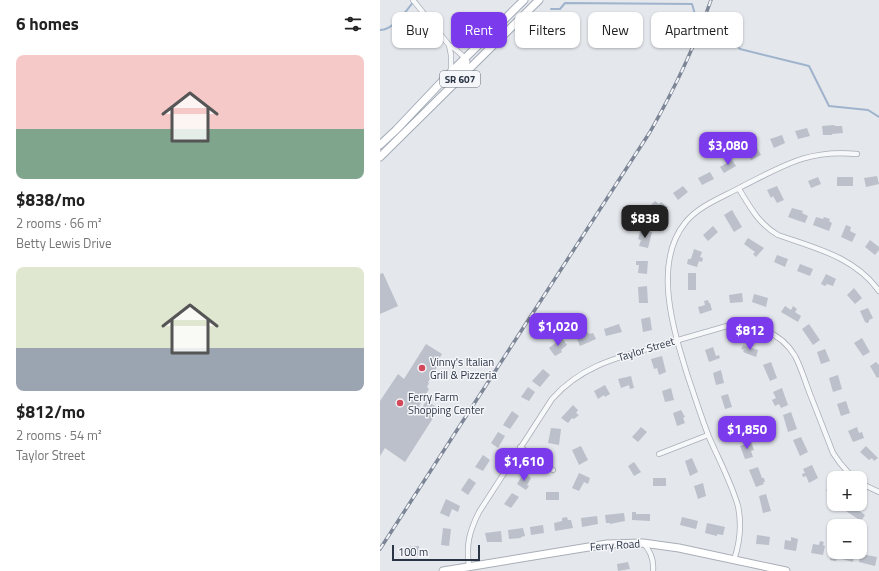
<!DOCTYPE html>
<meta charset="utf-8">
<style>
:root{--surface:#fff;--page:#f6f6f6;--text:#222;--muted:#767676;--accent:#7c3aed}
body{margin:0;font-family:"Titillium Web",sans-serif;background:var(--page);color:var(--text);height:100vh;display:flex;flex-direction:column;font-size:15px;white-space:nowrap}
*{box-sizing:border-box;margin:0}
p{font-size:13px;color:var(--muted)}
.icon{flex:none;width:22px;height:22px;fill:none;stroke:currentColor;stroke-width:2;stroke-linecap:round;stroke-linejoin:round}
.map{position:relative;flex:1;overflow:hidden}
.drawer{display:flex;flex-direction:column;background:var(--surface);width:380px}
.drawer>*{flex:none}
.top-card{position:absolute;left:12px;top:12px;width:380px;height:36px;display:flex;gap:8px}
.fabs{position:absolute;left:447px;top:471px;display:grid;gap:8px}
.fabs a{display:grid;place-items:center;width:40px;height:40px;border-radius:8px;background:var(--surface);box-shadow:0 1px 3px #0004;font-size:20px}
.scale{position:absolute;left:12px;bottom:10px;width:88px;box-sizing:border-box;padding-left:4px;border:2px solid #2b3445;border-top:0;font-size:11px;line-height:14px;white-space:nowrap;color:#2b3445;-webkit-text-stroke:3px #f4f6f9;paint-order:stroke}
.price{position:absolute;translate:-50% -34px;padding:0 9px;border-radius:8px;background:var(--accent);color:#fff;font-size:13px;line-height:26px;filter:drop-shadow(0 1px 2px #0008)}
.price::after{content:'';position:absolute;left:50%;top:24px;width:12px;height:9px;margin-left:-6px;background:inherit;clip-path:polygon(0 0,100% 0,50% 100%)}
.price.current{background:#222;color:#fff}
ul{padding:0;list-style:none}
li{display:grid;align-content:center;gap:8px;height:212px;padding:0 16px}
li span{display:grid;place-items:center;height:124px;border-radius:8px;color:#555}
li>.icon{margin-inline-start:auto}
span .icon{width:72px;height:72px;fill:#fffc;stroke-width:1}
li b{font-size:17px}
h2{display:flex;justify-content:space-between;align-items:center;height:48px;padding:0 16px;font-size:17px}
.pill{padding:0 14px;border-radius:8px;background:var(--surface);box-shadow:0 1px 3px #0004;font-size:14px;line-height:36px}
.pill.current{background:var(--accent);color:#fff}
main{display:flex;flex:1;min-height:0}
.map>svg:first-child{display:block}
</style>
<main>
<section class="drawer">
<h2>6 homes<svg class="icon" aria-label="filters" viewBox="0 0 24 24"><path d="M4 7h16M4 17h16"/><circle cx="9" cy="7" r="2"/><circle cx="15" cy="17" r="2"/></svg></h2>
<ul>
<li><span style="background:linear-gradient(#f6c9c9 60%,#7fa58c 0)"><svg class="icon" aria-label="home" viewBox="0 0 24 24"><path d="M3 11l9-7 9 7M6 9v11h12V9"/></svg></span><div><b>$838/mo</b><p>2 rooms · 66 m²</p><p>Betty Lewis Drive</p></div></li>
<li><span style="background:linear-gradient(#dfe7d0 65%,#9aa5b1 0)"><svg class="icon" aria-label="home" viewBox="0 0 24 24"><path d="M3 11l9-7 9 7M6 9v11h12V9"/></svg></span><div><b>$812/mo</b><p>2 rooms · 54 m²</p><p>Taylor Street</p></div></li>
</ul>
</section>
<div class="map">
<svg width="499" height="571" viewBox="0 0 499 571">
<rect width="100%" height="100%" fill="#e4e7ec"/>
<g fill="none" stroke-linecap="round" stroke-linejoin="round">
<path stroke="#9fb4cc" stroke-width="2" d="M171 9H180L185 3 312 4 317 21
M334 26 360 49 429 66 449 106 488 110 499 117
M0 30C14 30 26 11 34 1"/>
</g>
<path fill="#bbc0ca" d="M454 125 455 126H462L463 133 452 134V135H443L442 126Z
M427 128 430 136 418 139 415 131Z
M402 135 405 143 394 148 390 139Z
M377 148 381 155 371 160 367 153Z
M352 160 356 166 344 173 340 167Z
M330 172 334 179 322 185 318 178Z
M497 176 499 184 486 187 484 178Z
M438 177 441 184 431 188 428 181Z
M457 177H473V186H457Z
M303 186 308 192 298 200 293 193Z
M397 186 404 200 397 203 393 196 391 198 387 190Z
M275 201 279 204 281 202 288 207 277 221 270 216 274 211 269 207Z
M412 208 423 211 422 213 428 216 425 223 408 217Z
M352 210 362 227 354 232 344 215Z
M436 217 443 219 444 217 450 219 449 221 452 223 449 231 433 225Z
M466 225 471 227 470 231 476 234 472 242 461 237Z
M333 226 338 232 328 241 323 235Z
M264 230 272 232 268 248 259 246 261 240 258 239 260 232 263 233Z
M368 238 384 248 376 257 373 254 375 252 364 244Z
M490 240 499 247V250L495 255 485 247Z
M314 249 322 252 320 257 323 258 322 262 319 261 317 267 307 264 308 259H311Z
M397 255 408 259 405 267 394 262Z
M256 261H268L267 274 258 273 259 265H256Z
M420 264 433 269 430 276 417 271Z
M3 273 18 306 0 314V274Z
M308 273H316V290H308Z
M446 274 456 279 453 286 447 284 445 286 441 284Z
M267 286 268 303H259L258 287Z
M474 288 482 298 475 304 467 295Z
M362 293 363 302 350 303 349 295Z
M374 294 388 298 386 307 372 302Z
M328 300 329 303H330L332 310 320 314 318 307 325 305 324 301Z
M405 306 411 310 413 306 417 309 415 312 421 316 418 322 401 312Z
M488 308 493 318 489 320V322L487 323 485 322 480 311Z
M270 317 272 330 263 332 261 319Z
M239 324 242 332 226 336 224 329Z
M429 324 440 340 433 345 422 329Z
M208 332 209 334 213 333 216 339 200 346 197 339 203 336V334Z
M182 338 187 345 181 350 182 352 175 356 169 348Z
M482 338 490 352 483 356 474 343Z
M46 344 62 354 57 362 59 364 48 382 49 383 47 387 49 389 39 406 42 408 46 401 55 406 51 413 55 415 25 462 5 448 0 456V401L18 374 24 379Z
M363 345 378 350 376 357 363 352 364 350 361 349Z
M333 347 336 356 339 355 340 358 329 362 325 350Z
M445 349 450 361 441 364 437 352Z
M282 356 286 372 279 375 277 368 274 369 271 359Z
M391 362 397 378 390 381 383 365Z
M496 362 499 365V377L497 378 490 366Z
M163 369 170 375 160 387 152 381Z
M341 370 344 383 336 385 333 373Z
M458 375 462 389 453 392 449 378Z
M251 376 254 388 250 389 249 385 241 388 238 379Z
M225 385 230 394 225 397 224 395 218 399 214 391Z
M148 387 155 392 149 401 141 397Z
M291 388 294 400 285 402 282 391Z
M402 388 408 405 401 408 399 404 395 406 392 400 396 398 393 392Z
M348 394 352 407 345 409 341 396Z
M466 401 470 413 461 416 457 404Z
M193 405 198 410 196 413 199 415 194 419 192 418 188 423 181 418Z
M301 410 305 417 303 418 305 423 297 426 293 413Z
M132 411 139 416 130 429 123 425Z
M411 412 417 429 408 432 403 415Z
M361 421 366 434 358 437 353 424Z
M261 427 267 432 258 442 252 437Z
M477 427 479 433 482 432 484 438 473 442 468 431Z
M171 428 181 429 179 445 168 443Z
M118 432 125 436 118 448 111 443Z
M421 437 428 452 420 456 413 440Z
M371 442 374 450 371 451 373 457 365 459 360 446Z
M201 446 208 460 199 465 192 450Z
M486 446 498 458 494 461 492 458 489 460 480 452Z
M103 455 110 460 103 471 95 467Z
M312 458 318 472 310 476 305 461Z
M254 462 261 472 254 476 248 466Z
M432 465 438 478 429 483 426 476 423 477 422 474 425 473 423 469Z
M378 467 382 478H384L385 482H383L384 484 376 487 369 470Z
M144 473 151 478 147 485 149 486 146 490 137 484Z
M199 473 210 478 208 484 204 482 199 491 192 488Z
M89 478 96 483 88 495 81 490Z
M273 478H286V486H273Z
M323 483 326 496 318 499 314 486Z
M452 485 454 487V498L446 490Z
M166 492H179V500H166Z
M132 493 139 497 131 508 124 504Z
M386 494 391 511 383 513 379 496Z
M66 499 80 506 78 512 72 509 69 517 60 513Z
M470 504 485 515 481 521 466 511Z
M252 512H256V514H270V521L252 520Z
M244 513 245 521 230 524V523H226L225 515Z
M217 516 218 524 202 527 201 518Z
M187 517 188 520H191L193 528 175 531 174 523 182 521V518Z
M302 517 318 521 316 529 300 525Z
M327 523 345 527 343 535 337 534V536L325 533Z
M163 525 164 533 151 535 150 527Z
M63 528 71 529 69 546 61 545Z
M143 528 145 536 141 537V538L129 539 128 530Z
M121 531 122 542H107L105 533Z
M377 535 390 537 389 545 376 544Z
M411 537 418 539 416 551 404 549 405 540 411 541Z
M440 541 444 542 443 545 445 546 443 555 431 553 433 544 439 545Z
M39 546V555H26V547Z
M452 547H454V552H472L474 553 473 562 458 558H457L456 561 450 560Z
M481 554 497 557 495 566 479 562Z
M248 562 250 569 238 571 237 564Z"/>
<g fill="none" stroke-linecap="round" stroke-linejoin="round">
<g stroke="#a9aeb7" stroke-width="6">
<path id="minor" d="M33 0 69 45 73 47 85 58
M69 45 71 55V71
M359 189C370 207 379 224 398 235 435 248 475 257 499 291
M140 447 173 470
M279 454 328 435
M480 483 499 492
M263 543C271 551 274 560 273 571
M354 560C360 542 362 525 358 506 351 482 339 460 329 437 321 417 315 397 308 377 294 332 272 264 305 223 318 206 343 197 361 187 403 166 428 149 477 154
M89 566C86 545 89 532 99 512L172 399C200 367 235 358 274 347 298 340 322 333 347 326 374 323 401 332 415 356 422 369 426 385 432 399 439 417 446 435 453 453L460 463 473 478"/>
</g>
<g stroke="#a9aeb7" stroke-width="9">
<path id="secondary" d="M63 571 227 544 263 543 299 548 406 571"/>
</g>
<g stroke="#a3abb8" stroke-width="9">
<path id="primary" d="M69 88 72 79 85 64 86 62
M0 145 16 130 71 72 144 0
M0 157 159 0"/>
</g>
<use href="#minor" stroke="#f7f8fa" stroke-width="4.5"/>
<use href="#secondary" stroke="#fff" stroke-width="7"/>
<use href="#primary" stroke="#fff" stroke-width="7"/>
<g stroke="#7d8696" stroke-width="3.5">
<path id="rail" d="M0 549 270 132C294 90 315 46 331 0"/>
</g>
<use href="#rail" stroke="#f4f6f9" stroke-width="2" stroke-dasharray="6" stroke-linecap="butt"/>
</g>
<g fill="#d1495b" stroke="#f4f6f9" stroke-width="1.5">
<circle cx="42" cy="368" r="4"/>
<circle cx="20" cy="403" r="4"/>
</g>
<g text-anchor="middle" stroke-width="3" stroke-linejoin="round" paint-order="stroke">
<rect fill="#f4f6f9" stroke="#676e7b" stroke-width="1" x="60" y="71" width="40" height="16" rx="3"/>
<g font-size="10" font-weight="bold" fill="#2b3445">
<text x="80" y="83">SR 607</text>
</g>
<g font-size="11" fill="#2b3445" stroke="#f4f6f9">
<text transform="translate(266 349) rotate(-17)" y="4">Taylor Street</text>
<text transform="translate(235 545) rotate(-4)" y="4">Ferry Road</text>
</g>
<g font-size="11" fill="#2b3445" stroke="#f4f6f9" text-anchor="start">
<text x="50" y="366">Vinny's Italian<tspan x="50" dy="13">Grill &amp; Pizzeria</tspan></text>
<text x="28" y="401">Ferry Farm<tspan x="28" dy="13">Shopping Center</tspan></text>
</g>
</g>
</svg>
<div class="fabs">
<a>+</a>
<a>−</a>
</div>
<div class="scale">100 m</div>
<b class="price" style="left:348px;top:166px">$3,080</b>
<b class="price current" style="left:265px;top:239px">$838</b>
<b class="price" style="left:178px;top:347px">$1,020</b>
<b class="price" style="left:370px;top:351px">$812</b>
<b class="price" style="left:367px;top:450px">$1,850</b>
<b class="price" style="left:144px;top:482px">$1,610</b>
<div class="top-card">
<a class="pill">Buy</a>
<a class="pill current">Rent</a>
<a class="pill">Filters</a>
<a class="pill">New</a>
<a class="pill">Apartment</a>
</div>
</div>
</main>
